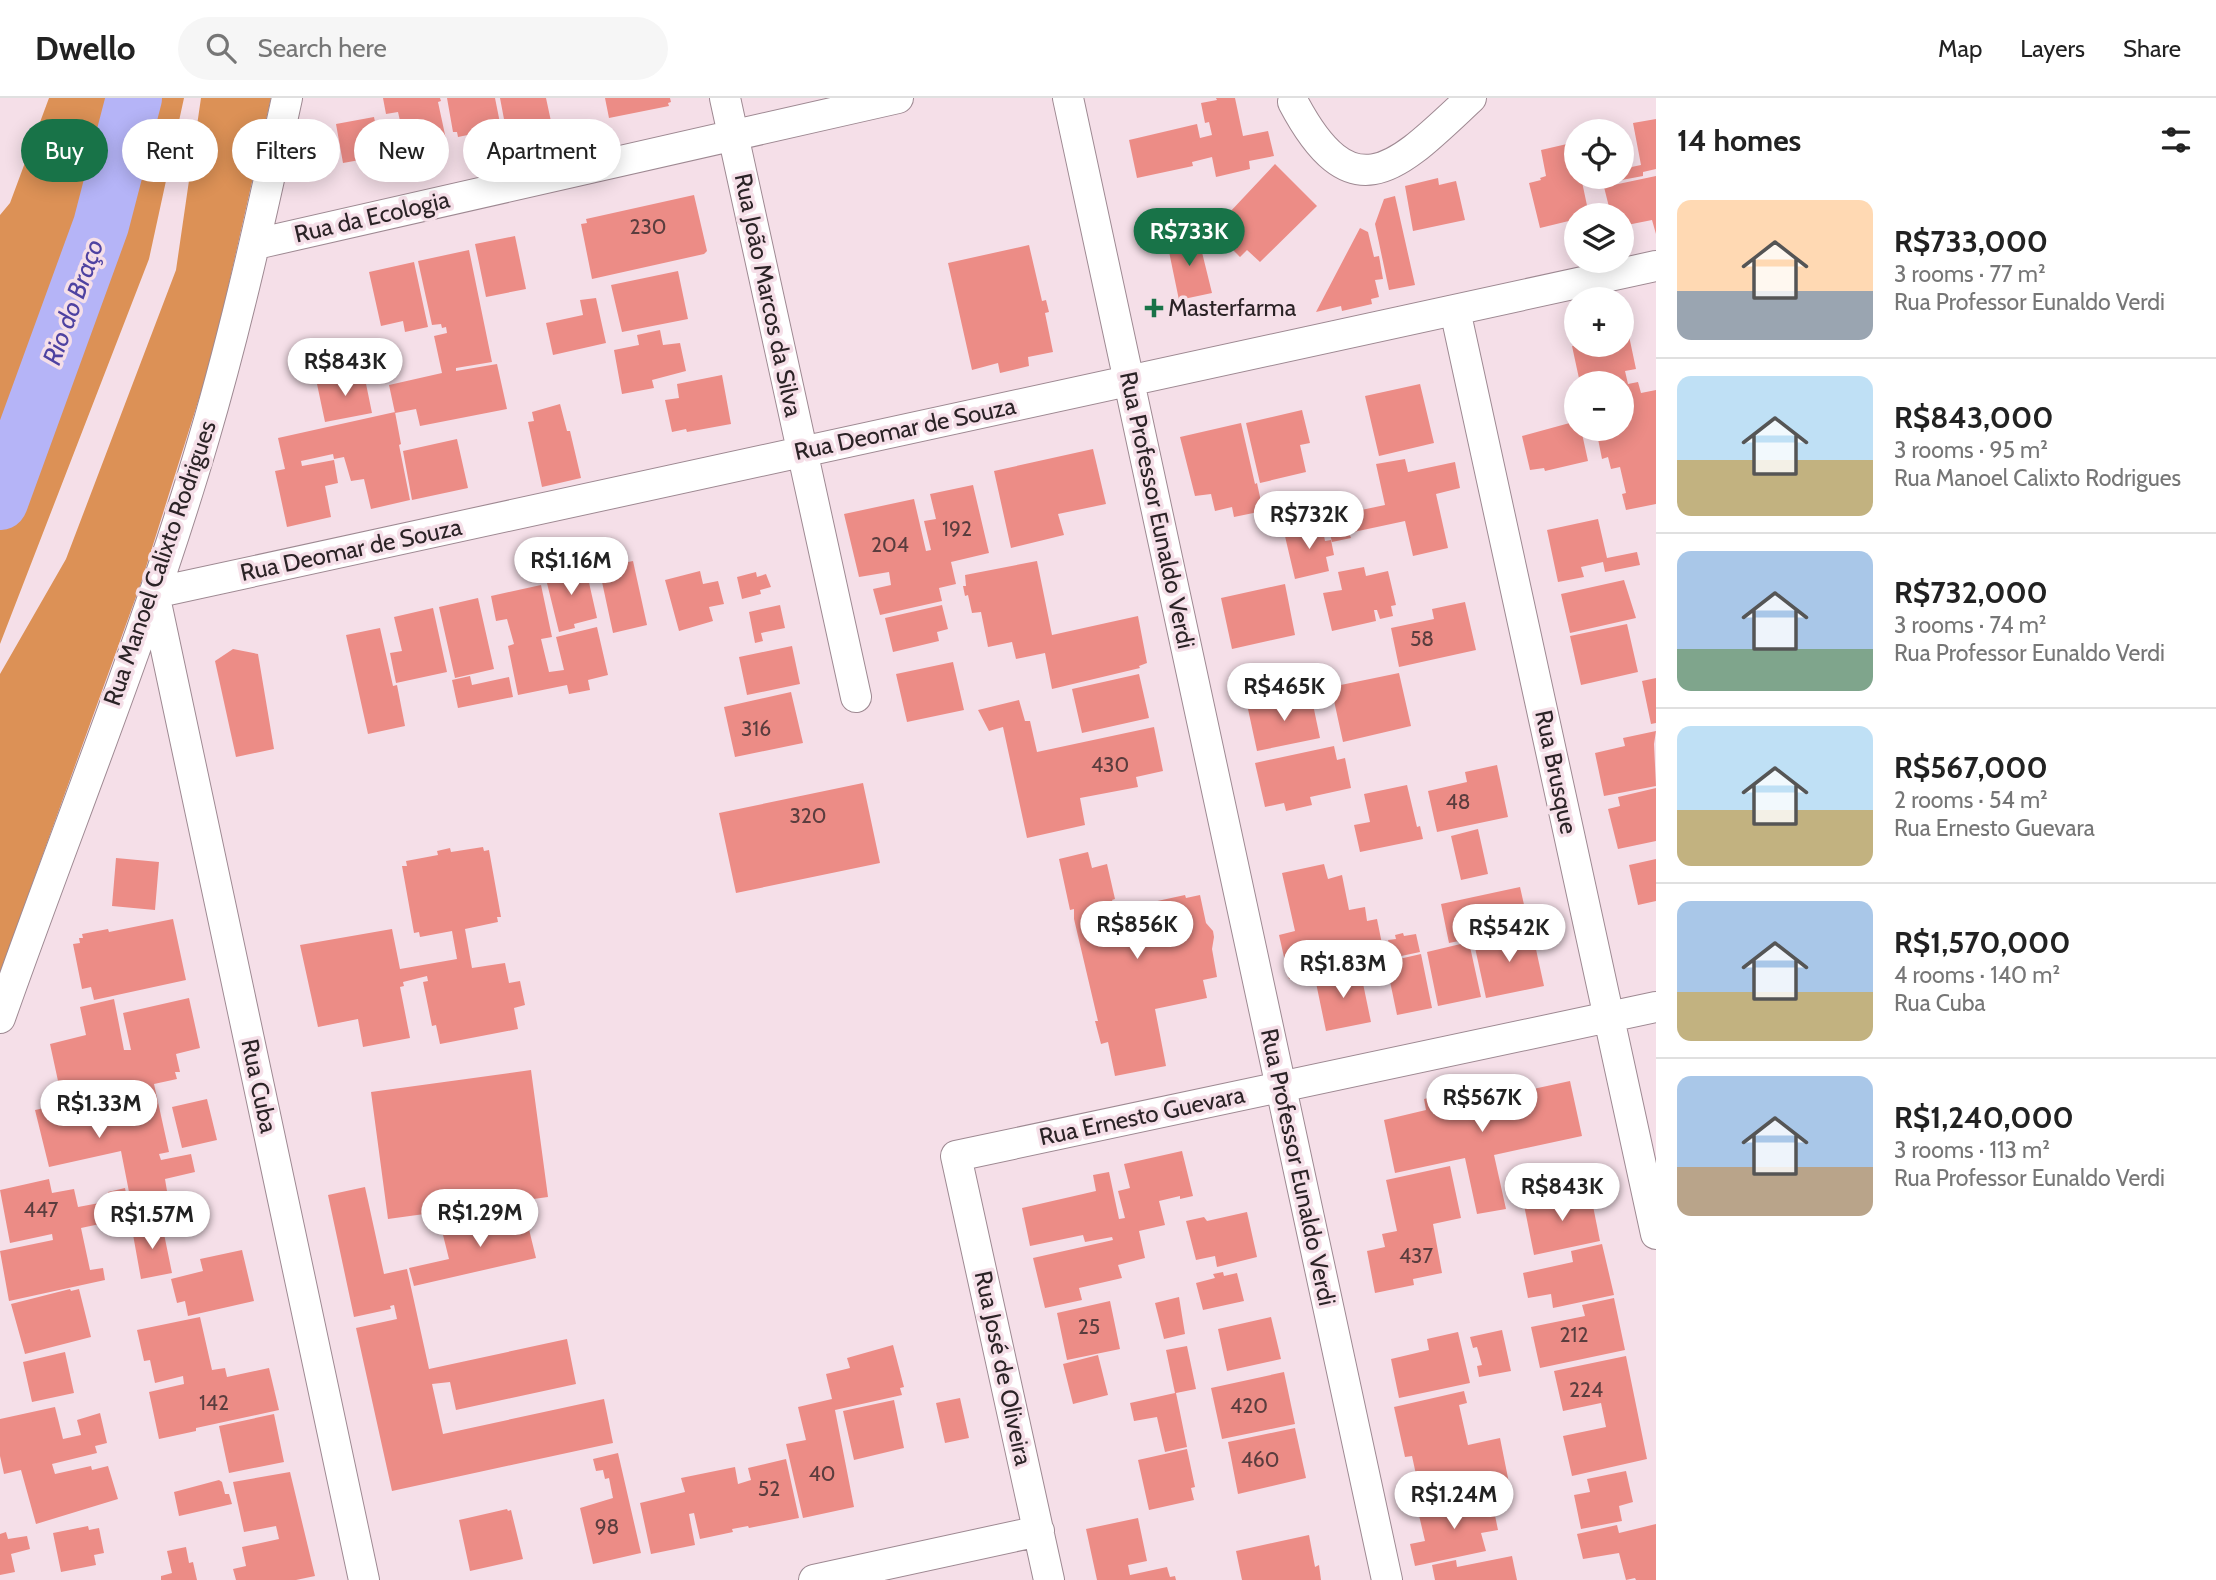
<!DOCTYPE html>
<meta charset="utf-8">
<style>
:root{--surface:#fff;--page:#f6f6f6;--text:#222;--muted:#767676;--line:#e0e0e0;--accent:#187348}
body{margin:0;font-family:Cabin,sans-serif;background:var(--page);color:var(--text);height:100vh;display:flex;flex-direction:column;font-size:26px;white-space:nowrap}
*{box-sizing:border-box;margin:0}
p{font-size:23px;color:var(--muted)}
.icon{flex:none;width:38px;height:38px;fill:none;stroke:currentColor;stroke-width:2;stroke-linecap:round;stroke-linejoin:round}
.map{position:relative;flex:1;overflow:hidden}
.side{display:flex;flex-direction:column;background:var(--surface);width:560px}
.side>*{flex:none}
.hud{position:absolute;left:21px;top:21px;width:665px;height:63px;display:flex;gap:14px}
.fabs{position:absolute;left:1564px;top:21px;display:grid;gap:14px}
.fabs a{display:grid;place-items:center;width:70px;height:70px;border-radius:50%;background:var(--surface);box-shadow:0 4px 18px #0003;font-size:35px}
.price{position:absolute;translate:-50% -60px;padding:0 16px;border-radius:24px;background:#fff;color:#222;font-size:23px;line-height:46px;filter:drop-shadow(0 2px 4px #0008)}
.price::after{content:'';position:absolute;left:50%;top:42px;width:21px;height:16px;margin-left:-10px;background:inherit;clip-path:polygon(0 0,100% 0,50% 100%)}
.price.on{background:var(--accent);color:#fff}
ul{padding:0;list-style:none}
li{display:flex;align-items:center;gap:21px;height:175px;padding:0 21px}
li+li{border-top:2px solid var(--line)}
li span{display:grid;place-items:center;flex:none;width:196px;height:140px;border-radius:14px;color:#555}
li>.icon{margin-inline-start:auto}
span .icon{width:84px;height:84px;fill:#fffc;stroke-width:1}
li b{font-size:30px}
h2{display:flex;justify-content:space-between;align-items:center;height:84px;padding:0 21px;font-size:30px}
.tag{padding:0 24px;border-radius:32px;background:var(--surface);box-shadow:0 4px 18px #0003;font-size:24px;line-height:63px}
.tag.on{background:var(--accent);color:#fff}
header{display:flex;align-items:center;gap:42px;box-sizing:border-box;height:98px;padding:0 35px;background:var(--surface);border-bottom:2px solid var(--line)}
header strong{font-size:33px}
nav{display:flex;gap:38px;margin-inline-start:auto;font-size:24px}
.search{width:490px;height:63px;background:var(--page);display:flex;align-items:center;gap:18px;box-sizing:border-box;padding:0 24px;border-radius:38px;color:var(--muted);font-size:26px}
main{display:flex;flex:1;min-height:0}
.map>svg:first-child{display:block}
</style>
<header>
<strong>Dwello</strong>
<div class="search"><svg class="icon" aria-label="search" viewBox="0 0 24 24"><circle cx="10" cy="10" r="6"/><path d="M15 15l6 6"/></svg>Search here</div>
<nav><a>Map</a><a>Layers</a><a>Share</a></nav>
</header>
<main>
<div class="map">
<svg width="1656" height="1482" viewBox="0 0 1656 1482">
<rect width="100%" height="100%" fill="#f5dfe8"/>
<path fill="#dc9156" d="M49 0H184L149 161 0 546V117L10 105Z
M201 0H271L213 256 141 485 0 875V576L66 461 176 172Z"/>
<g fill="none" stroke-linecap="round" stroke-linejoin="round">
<path stroke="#b5b4f7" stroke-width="56" d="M0 404 101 127 134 0"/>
</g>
<path fill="#ec8c86" d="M383 0H440L441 3 438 4 447 46 407 54 398 14 386 16Z
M447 0H495L500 25 496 26 497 31 458 39 457 34H453Z
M500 0H546L552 28 507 37Z
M605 0H670L671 4 668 5 669 8 609 20Z
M1216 0H1235L1243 38 1268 33 1274 58 1249 63 1250 71 1216 79 1212 59 1192 64 1193 68 1137 80 1129 42 1197 26 1200 40 1212 37 1209 24 1205 25 1201 5 1217 2Z
M374 19 382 58 343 65 336 26Z
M1656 21V71L1643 74V78L1595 87 1593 79H1622V71L1641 67 1633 25Z
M1567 46 1574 72 1577 71V79H1581L1589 117H1577V121L1540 130 1529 85 1541 82 1540 80 1546 78 1541 52Z
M1275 66 1317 108 1260 164 1247 152 1240 159 1213 132Z
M1656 78V136L1652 122 1622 128V117H1611L1604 89Z
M1438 80 1439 87 1456 83 1465 122 1413 133 1405 88Z
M694 97 707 153 704 156 592 181 581 126 587 125 586 121Z
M1395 98 1415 187 1389 192 1375 126 1384 101Z
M1360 130 1368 134 1374 159 1379 158 1383 181 1375 182 1379 199 1371 201 1372 206 1342 213 1341 208 1316 214Z
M515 138 526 191 486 199 475 146Z
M1198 138 1212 195 1179 202 1167 144Z
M1029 147 1042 203 1046 202 1049 214 1045 215 1053 254 1028 259 1029 268 1000 275 998 265 972 272 948 165Z
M469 152 492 264 456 270V273L497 266 507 311 420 328 416 311 395 315 389 287 442 275 434 238 447 235 446 229 442 230 441 226 432 227 418 163Z
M414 164 428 229 405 234 403 223 381 228 369 174Z
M678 173 688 221 622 234 611 187Z
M596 200 606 245 553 257 546 225 583 217 580 202Z
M660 232 663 247 680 245 686 273 652 282 654 290 622 296 614 252 639 247 637 237Z
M1629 238 1636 271 1625 273 1628 286 1638 284 1641 295 1656 292V406L1626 412 1622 396 1626 395 1620 369 1611 371 1608 359 1602 361 1596 331H1622V285H1580L1572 248 1622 247V240Z
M364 276 372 315 325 324 317 286Z
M722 277 731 326 687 334 686 331 672 334 665 302 679 300 677 286Z
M1420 286 1434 345 1379 358 1365 298Z
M560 306 567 333H570L581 380 542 389 528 324 534 323 532 314Z
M1302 312 1310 345 1300 347 1306 374 1260 385 1246 325Z
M395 314 401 346 399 347 410 402 371 411 364 381 351 383 344 359 334 361 333 356 301 363 302 368 334 362 338 385 325 388 331 419 287 429 275 373 285 371 278 340Z
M1577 323V331H1581L1588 363 1545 373 1544 370 1530 372 1522 338Z
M1241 325 1255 386 1257 385 1263 413 1234 419 1232 409 1215 413 1211 396 1195 398 1180 339Z
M457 341 468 390 412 402 403 353Z
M1093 351 1106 406 1058 416 1064 437 1011 450 994 373Z
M1405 361 1408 374 1455 364 1460 390 1436 396 1448 450 1413 458 1405 423 1349 435 1351 440 1332 444 1326 420 1273 431 1267 408 1322 396 1328 419 1385 407 1376 366Z
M973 387 989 455 951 464 956 486 939 490 942 503 880 517 873 491 891 487 889 474 859 479 844 416 914 401 926 453 931 452 924 423 936 421 930 396Z
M1598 421 1607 460 1637 454 1640 467 1605 474 1603 464 1581 469 1584 479 1558 484 1547 432Z
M1322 427 1325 443 1331 442 1334 457 1326 459 1329 473 1295 481 1284 434Z
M633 463 647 527 613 535 599 470Z
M1037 463 1052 537 1138 518 1147 565 1139 568 1140 570 1052 591 1045 555 1016 561 1012 544 988 549 981 514 972 515 968 497 965 498 963 488H966L965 477Z
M585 467 597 520 574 526 575 530 559 534 545 477Z
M1364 469 1366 478 1388 473 1396 507 1391 508 1393 518 1380 521 1377 512H1374L1376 523 1332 533 1323 495 1342 492 1338 474Z
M700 473 703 486 718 483 724 506 709 509 713 523 679 533 665 482Z
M756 474 757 479 766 476 771 489 760 492 761 496 742 501 737 479Z
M1624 482 1636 520 1570 535 1561 496Z
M1285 486 1295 537 1232 551 1221 500Z
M541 487 552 539 541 541 549 574 564 572 556 539 597 529 608 577 588 582 590 592 569 596 567 587 518 597 508 548 514 546 507 521 496 523 491 498Z
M478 500 494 571 455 580 439 509Z
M1465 504 1476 552 1399 569 1391 530 1434 521 1432 511Z
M780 507 785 530 761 535 763 543 755 545 749 514Z
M942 507 948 531 937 534 939 543 893 554 885 520Z
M433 510 447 574 396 585 390 555 402 553 394 519Z
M1627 526 1638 574 1581 587 1570 538Z
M380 530 393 588 397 587 405 628 368 636 346 537Z
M792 548 800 586 747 597 739 559Z
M233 551 258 556 274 651 236 659 215 563Z
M953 564 964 612 907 624 896 576Z
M1399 575 1411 628 1343 644 1331 589Z
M1139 576 1149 620 1082 635 1072 591Z
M470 578 472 587 509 579 513 599 458 610 452 582Z
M1656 580V625L1651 626 1642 583Z
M791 594 803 645 735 659 724 609Z
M1311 597 1320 640 1257 653 1248 611Z
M1019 602 1025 623H1030L1037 654 1154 629 1163 673 1136 679 1138 689 1080 700 1085 727 1027 740 1003 629 989 633 978 612Z
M1656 633 1654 646 1656 688 1604 698 1595 655 1625 648 1623 640Z
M1334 648 1337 662 1345 660 1351 690 1310 699 1312 707 1286 713 1284 705 1265 709 1255 665Z
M1497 667 1508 719 1437 734 1428 693 1467 684 1465 674Z
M863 685 880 765 736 795 719 715Z
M1407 687 1417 729 1420 728 1423 741 1360 754 1354 727 1370 724 1364 696Z
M1656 690V743L1618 751 1608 711 1620 708 1618 699Z
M1478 731 1488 776 1461 782 1451 738Z
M483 749 484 753 489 752 501 819H497L498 824 465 831 472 870 505 865 509 885 520 883 525 907 514 910 518 931 440 946 436 927 432 928 423 884 428 883 427 878 403 884 404 888 400 889 410 940 363 949 358 921 318 929 300 847 392 831 400 871 457 861 452 833 420 839 419 834 414 835 402 768H407L406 763 438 757 437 753 450 750 451 754Z
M1088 754 1092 770 1107 766 1115 801 1112 802 1116 812 1185 797 1186 800 1200 797 1206 825 1213 833 1214 839 1212 851 1217 879 1203 882 1207 900 1155 911 1166 968 1115 978 1108 944 1101 946 1095 923H1098L1074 821V811L1070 812 1059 761Z
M116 760 159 764 155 812 112 808Z
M1656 761V803L1638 807 1629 767Z
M1324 766 1328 781 1342 777 1349 812 1365 809 1367 823 1377 821 1384 856 1375 857V861L1289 881 1279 837 1295 833 1282 775Z
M1520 789 1525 811 1516 813 1519 831 1449 845 1441 806Z
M173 821 186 882 94 902 91 889 82 891 73 846 80 845 79 840H83L82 836 108 831 109 834Z
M1532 833 1544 888 1486 900 1474 845Z
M1403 835 1404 838 1416 836 1420 854 1392 860 1388 842 1396 841 1395 837Z
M1469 844 1481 899 1438 908 1427 854Z
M1421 856 1432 910 1397 917 1386 864Z
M1360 871 1371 924 1326 933 1315 880Z
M189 900 200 950 176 956 180 974H175L177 981 154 986 169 1054 159 1056 161 1062 191 1056 195 1074 165 1081 170 1111 140 1118 137 1111 128 1114 125 1104 111 1108 114 1123 81 1130 90 1172 103 1170 105 1182 9 1203 0 1153 53 1142 52 1136 10 1145 0 1092 49 1081 52 1095 74 1091 78 1109 110 1103 108 1094 125 1090 127 1100 130 1099 121 1053 49 1069 35 1012 63 1006 50 946 86 937 80 909 114 901 124 952H131L123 915Z
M531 972 548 1099 388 1121 371 994Z
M1570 983 1582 1038 1494 1057 1506 1111 1477 1116 1465 1060 1395 1075 1384 1022 1426 1012 1424 1001 1451 995 1454 1005 1477 1001V1003Z
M207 1001 217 1042 182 1050 172 1009Z
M1182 1053 1193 1098 1180 1101V1098L1159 1103 1165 1127 1139 1133 1145 1160 1118 1167 1122 1180 1079 1190 1082 1202 1045 1210 1033 1160 1113 1142 1112 1139 1085 1144 1083 1137 1030 1148 1022 1110 1096 1093 1093 1077 1109 1074 1119 1121 1125 1120 1118 1093 1130 1090 1124 1066Z
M1450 1068 1461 1120 1433 1126 1442 1175 1413 1181 1414 1187 1375 1195 1367 1153 1385 1149 1382 1136 1397 1133 1386 1082Z
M365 1089 384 1176 407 1171 429 1271 567 1241 576 1286 456 1312 450 1284 432 1286 443 1336 604 1301 613 1345 392 1393 356 1230 397 1221 394 1207 390 1208 391 1211 354 1219 328 1097Z
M1590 1093 1600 1143 1534 1157 1524 1107Z
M1247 1114 1257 1159 1217 1169 1215 1158 1196 1162 1186 1123 1204 1119 1207 1123Z
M525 1115 536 1160 414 1188 409 1170 449 1161 442 1133Z
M162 1126 172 1175 141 1181 132 1131Z
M1602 1146 1614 1197 1553 1210 1551 1196 1528 1200 1523 1175 1573 1164 1571 1153Z
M242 1152 254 1203 188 1218 185 1203 177 1205 171 1181 203 1173 200 1161Z
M1223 1174 1224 1178 1237 1175 1244 1203 1203 1212 1196 1185 1215 1180 1213 1176Z
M70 1191 71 1193 79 1191 91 1239 25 1256 11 1206Z
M1179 1199 1185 1236 1164 1241 1155 1205Z
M1614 1200 1625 1252 1540 1270 1531 1229 1585 1218 1582 1207Z
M1110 1203 1120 1251 1067 1262 1057 1215Z
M200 1219 212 1272 225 1270 227 1279 269 1270 279 1312 196 1330V1333L159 1341 149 1294 184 1286 183 1278 155 1285 150 1262 144 1263 137 1232Z
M1271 1219 1281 1261 1227 1273 1218 1231Z
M1502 1232 1511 1273 1479 1279 1477 1268 1482 1267 1477 1249 1473 1250 1470 1239Z
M1458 1234 1470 1285 1399 1300 1391 1261 1429 1252 1427 1241Z
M893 1247 904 1289 900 1290 902 1297 835 1312 854 1409 803 1420 786 1346 806 1342 798 1309 832 1301 826 1276 850 1270 847 1260Z
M1187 1248 1196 1291 1176 1295 1187 1349 1165 1354 1157 1319 1134 1323 1130 1305 1175 1295 1166 1252Z
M65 1254 74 1295 32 1304 23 1264Z
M1098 1257 1108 1297 1073 1306 1063 1266Z
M1626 1258 1647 1361 1572 1378 1563 1338 1606 1329 1601 1305 1563 1313 1554 1273Z
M1284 1274 1295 1326 1222 1341 1211 1290Z
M1464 1293 1467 1305 1459 1307 1468 1347 1500 1340 1510 1390 1423 1409 1412 1358 1405 1359 1394 1309Z
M960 1300 969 1340 945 1345 936 1305Z
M894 1302 904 1350 854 1362 843 1313Z
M55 1309 63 1341 81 1337 77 1322 100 1315 107 1345 95 1348 97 1355 52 1366 55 1376 91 1368 92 1372 108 1368 118 1401 36 1426 21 1372 4 1376 0 1358V1321Z
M274 1316 284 1364 229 1375 219 1328Z
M1295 1330 1306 1380 1238 1396 1228 1344Z
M1187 1351 1195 1389 1191 1390 1194 1402 1149 1412 1138 1362Z
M618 1355 641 1455 593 1466 580 1410 613 1400 609 1380 605 1381 603 1372 596 1373 593 1361Z
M786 1361 799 1420 749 1430 748 1428 732 1431 733 1434 700 1441 694 1415 689 1416 695 1447 651 1456 640 1405 685 1394 681 1380 735 1369 738 1386 751 1382 748 1370Z
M1626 1373 1633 1404 1619 1408 1622 1423 1581 1431 1574 1397 1590 1394 1587 1381Z
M290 1374 315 1478 296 1482H236L233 1471 246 1468 242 1449 279 1441 276 1428 244 1434 233 1384Z
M219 1382 222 1384 225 1396H229L232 1406 179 1418 174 1394Z
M1491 1398 1498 1432 1481 1435 1486 1453 1415 1468 1410 1446 1425 1443 1418 1413Z
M507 1411 508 1413 511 1412 523 1461 470 1473 459 1422Z
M1138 1420 1147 1463 1128 1467 1130 1477 1167 1469 1170 1479 1175 1478 1176 1482H1097L1086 1431Z
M1656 1426V1482H1636L1635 1480 1626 1482 1619 1455 1583 1461 1577 1436 1617 1427 1619 1435Z
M88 1428 89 1432 99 1430 104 1455 94 1457 96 1467 61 1474 53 1435Z
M6 1434 8 1441 27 1438 30 1451 11 1456 15 1474 0 1477V1436Z
M1309 1437 1315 1469 1319 1467 1321 1482H1242L1236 1453Z
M186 1449 189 1465 193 1464 197 1482H161V1478L172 1475 167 1453Z
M1512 1458 1517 1482H1435L1432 1467 1456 1462 1457 1469Z"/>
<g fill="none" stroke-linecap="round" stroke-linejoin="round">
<g stroke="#9e8992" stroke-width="32">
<path id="minor" d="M725 0 856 599
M1068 0 1387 1482
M1293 4C1354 120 1400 66 1471 0
M256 146 898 0
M1455 212 1656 1136
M0 920C68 727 147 535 204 340 237 228 262 114 287 0
M364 1482 154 495 1656 168
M814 1482 1039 1433
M1049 1482 956 1058 1656 909"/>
</g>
<use href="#minor" stroke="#fff" stroke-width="30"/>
</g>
<path fill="#187348" stroke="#f5dfe8" stroke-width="2.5" d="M1150.5 199.5h7v7h7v7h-7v7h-7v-7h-7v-7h7z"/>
<g text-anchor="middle" stroke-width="7" stroke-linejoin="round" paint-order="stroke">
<g font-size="21" fill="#5b3d3e">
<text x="648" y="136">230</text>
<text x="957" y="438">192</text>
<text x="890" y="454">204</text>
<text x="1422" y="548">58</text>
<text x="756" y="638">316</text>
<text x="1110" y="674">430</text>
<text x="1458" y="711">48</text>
<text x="808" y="725">320</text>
<text x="41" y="1119">447</text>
<text x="1416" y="1165">437</text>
<text x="1089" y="1236">25</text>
<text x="1574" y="1244">212</text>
<text x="1586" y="1299">224</text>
<text x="214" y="1312">142</text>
<text x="1249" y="1315">420</text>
<text x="1260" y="1369">460</text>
<text x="822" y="1383">40</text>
<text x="769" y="1398">52</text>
<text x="607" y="1436">98</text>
</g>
<g font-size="24" fill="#2b2326" stroke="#f5dfe8">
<text transform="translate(372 119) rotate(-13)" y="8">Rua da Ecologia</text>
<text transform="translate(768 197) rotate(78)" y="8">Rua João Marcos da Silva</text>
<text transform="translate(905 331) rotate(-12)" y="8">Rua Deomar de Souza</text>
<text transform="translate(1157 412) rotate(78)" y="8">Rua Professor Eunaldo Verdi</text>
<text transform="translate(351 452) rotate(-12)" y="8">Rua Deomar de Souza</text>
<text transform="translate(160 465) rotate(-71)" y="8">Rua Manoel Calixto Rodrigues</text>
<text transform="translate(1556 674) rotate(78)" y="8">Rua Brusque</text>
<text transform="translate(259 988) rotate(78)" y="8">Rua Cuba</text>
<text transform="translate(1142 1018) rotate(-12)" y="8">Rua Ernesto Guevara</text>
<text transform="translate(1298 1069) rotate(78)" y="8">Rua Professor Eunaldo Verdi</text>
<text transform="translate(1003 1270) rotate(78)" y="8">Rua José de Oliveira</text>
</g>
<g font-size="24" fill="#2b2326" stroke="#f5dfe8" text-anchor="start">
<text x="1168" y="218">Masterfarma</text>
</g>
<g font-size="26" font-style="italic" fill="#4e42a1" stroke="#f5dfe8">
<text transform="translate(73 204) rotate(-70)" y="9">Rio do Braço</text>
</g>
</g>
</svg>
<div class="fabs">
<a><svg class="icon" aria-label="locate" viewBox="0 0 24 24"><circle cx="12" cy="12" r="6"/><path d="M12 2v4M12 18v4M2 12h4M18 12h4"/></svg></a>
<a><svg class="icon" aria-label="layers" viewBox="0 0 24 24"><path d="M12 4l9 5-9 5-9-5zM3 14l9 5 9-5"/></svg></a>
<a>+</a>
<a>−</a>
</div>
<b class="price on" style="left:1189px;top:170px">R$733K</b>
<b class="price" style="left:345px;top:300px">R$843K</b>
<b class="price" style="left:1309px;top:453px">R$732K</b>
<b class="price" style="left:571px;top:499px">R$1.16M</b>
<b class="price" style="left:1284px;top:625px">R$465K</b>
<b class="price" style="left:1137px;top:863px">R$856K</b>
<b class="price" style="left:1509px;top:866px">R$542K</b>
<b class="price" style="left:1343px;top:902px">R$1.83M</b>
<b class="price" style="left:1482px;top:1036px">R$567K</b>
<b class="price" style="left:99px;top:1042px">R$1.33M</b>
<b class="price" style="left:1562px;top:1125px">R$843K</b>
<b class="price" style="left:480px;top:1151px">R$1.29M</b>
<b class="price" style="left:152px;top:1153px">R$1.57M</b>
<b class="price" style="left:1454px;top:1433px">R$1.24M</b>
<div class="hud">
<a class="tag on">Buy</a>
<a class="tag">Rent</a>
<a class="tag">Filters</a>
<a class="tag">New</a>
<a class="tag">Apartment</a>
</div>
</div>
<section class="side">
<h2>14 homes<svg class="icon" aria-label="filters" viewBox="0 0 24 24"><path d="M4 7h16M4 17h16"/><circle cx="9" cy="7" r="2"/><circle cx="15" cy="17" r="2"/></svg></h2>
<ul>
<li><span style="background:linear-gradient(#ffd9b3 65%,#9aa5b1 0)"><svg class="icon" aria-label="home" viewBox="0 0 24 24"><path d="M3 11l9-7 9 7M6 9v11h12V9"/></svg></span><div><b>R$733,000</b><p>3 rooms · 77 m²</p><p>Rua Professor Eunaldo Verdi</p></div></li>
<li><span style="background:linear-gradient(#bfe0f5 60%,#c2b280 0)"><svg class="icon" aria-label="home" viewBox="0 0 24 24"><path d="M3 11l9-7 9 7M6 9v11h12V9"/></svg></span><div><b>R$843,000</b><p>3 rooms · 95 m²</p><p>Rua Manoel Calixto Rodrigues</p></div></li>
<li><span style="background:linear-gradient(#a9c7e8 70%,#7fa58c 0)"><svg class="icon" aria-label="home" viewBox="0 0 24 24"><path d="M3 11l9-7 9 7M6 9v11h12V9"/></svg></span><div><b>R$732,000</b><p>3 rooms · 74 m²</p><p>Rua Professor Eunaldo Verdi</p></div></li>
<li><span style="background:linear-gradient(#bfe0f5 60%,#c2b280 0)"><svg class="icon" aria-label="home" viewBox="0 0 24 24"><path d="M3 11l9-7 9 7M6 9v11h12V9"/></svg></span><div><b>R$567,000</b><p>2 rooms · 54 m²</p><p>Rua Ernesto Guevara</p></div></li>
<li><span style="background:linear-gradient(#a9c7e8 65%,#c2b280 0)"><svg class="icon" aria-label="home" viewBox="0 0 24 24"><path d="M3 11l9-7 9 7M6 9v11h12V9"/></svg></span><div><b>R$1,570,000</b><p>4 rooms · 140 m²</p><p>Rua Cuba</p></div></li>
<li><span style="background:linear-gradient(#a9c7e8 65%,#b9a48a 0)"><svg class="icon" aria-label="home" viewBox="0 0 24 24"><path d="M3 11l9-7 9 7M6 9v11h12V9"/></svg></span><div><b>R$1,240,000</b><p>3 rooms · 113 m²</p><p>Rua Professor Eunaldo Verdi</p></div></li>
</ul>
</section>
</main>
